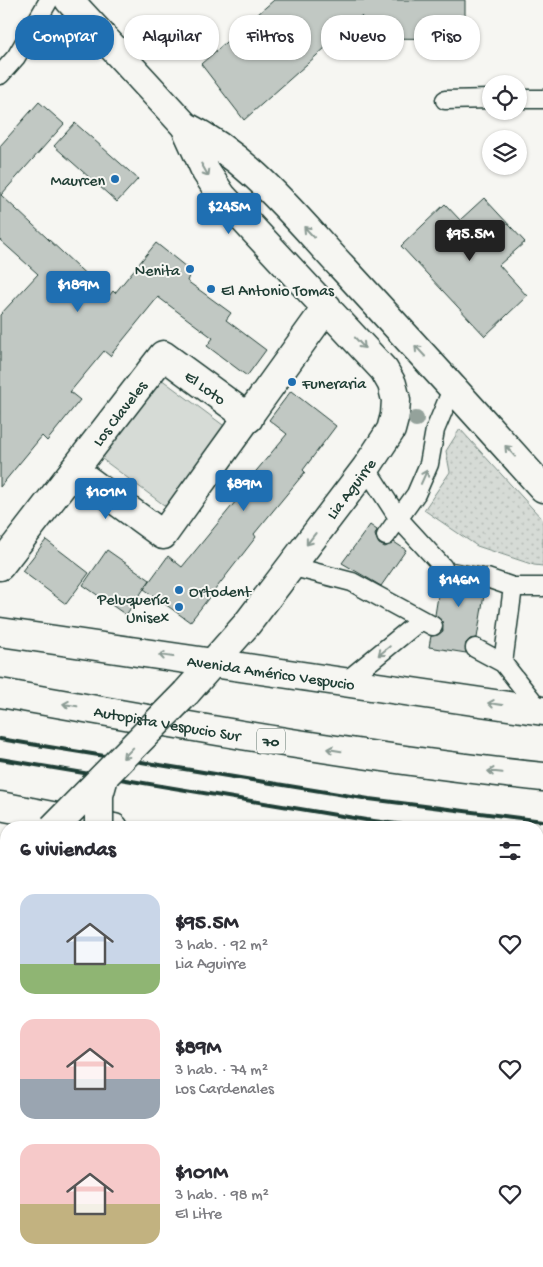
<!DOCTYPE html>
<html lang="es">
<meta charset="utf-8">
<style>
:root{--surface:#fff;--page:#f2f2f3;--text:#2b2b33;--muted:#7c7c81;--accent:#1f6fb2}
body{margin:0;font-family:"Gochi Hand",sans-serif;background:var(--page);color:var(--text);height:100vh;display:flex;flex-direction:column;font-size:19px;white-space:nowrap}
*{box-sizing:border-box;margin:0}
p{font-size:16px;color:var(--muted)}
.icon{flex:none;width:28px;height:28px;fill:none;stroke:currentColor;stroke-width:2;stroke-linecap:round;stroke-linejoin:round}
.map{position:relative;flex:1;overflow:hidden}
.drawer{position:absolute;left:0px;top:821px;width:544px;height:446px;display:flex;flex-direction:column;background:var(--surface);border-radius:20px 20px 0 0;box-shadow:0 1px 4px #0004}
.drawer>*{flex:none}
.guide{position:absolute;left:15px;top:15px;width:514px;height:45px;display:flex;gap:10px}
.fabs{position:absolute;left:482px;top:75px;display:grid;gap:10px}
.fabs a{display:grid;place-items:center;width:45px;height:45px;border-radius:50%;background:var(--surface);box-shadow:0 1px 4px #0004;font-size:25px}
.price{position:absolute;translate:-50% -42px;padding:0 11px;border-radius:5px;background:var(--accent);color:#fff;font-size:16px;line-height:32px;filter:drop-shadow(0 1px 2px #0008)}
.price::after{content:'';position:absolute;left:50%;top:30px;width:15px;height:11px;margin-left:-8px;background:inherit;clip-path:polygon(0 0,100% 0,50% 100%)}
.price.current{background:#222;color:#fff}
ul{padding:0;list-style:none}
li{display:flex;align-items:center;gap:15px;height:125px;padding:0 20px}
li span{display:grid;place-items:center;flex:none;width:140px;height:100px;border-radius:15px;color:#555}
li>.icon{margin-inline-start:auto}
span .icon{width:60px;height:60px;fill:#fffc;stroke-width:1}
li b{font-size:21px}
h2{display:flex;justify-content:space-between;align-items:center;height:60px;padding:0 20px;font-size:21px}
.chip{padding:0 18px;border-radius:20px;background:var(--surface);box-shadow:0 1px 4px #0004;font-size:18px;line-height:45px}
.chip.current{background:var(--accent);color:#fff}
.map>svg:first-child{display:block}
</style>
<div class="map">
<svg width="543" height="1267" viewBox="0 0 543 1267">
<defs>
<pattern id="grass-dots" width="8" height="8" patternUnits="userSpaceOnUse" patternTransform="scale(1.25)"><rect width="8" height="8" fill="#d6dbd6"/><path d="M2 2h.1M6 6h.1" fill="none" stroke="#b7bdb8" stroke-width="1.8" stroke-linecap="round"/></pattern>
</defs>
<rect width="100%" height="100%" fill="#f6f6f2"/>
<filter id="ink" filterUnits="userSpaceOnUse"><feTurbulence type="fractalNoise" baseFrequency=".02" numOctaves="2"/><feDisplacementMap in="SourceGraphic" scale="10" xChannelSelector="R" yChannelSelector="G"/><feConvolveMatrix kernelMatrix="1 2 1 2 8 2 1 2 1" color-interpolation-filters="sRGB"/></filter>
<g filter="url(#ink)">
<path fill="url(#grass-dots)" stroke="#7a8c85" d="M460 429 543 520V566L534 565 477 546 424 510 450 472 446 451Z
M538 991 543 992V1041L538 1036Z"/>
<path fill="#d6dbd6" stroke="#7a8c85" d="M157 376 227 428 168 508 98 456Z"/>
<path fill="#c1c8c3" stroke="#1f3d34" d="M274 0H465V39L381 38 361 16 244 120 201 64Z
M39 102 64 124 1 195 109 296 113 291 115 293 156 243 191 271 187 281 231 313 226 320 266 350 247 376 207 346 213 338 158 297 110 356 104 351 70 392 80 400 47 441 42 436 0 487V315L38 274 0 240V146Z
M75 123 138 179 117 202 54 146Z
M484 198 525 242 499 265 527 296 485 336 401 246 445 204 460 220Z
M291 391 336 426 303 470 305 472 254 534 256 537 190 622 144 589 168 556 182 567 245 490 242 488 287 434 269 420Z
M370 525 377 530 375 535 379 544 385 547 394 542 406 550 381 586 342 563Z
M46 540 89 573 66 604 22 571Z
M107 550 150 580 126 615 83 585Z
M452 562 484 568 477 575 479 585 485 589 477 638 470 639 466 643V653L429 647 431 636 438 635 443 631 442 621 435 615 441 577 450 574 453 570Z"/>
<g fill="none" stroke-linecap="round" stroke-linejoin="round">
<g stroke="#1f3d34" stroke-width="21">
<path id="service" d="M0 75 16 57 49 0
M519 99H543
M445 100 491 99
M366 468 399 519 443 567
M386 536 416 494 429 464 435 430 453 387
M290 566 352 582 433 626
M487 578 513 587H543
M475 648 503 663 540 710
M503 663 513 587
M345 682 421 620"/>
</g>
<g stroke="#1f3d34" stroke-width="31">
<g id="minor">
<path d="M74 470 163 535 327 307"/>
<path id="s1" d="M0 566 163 355 249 418"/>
</g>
</g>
<g stroke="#1f3d34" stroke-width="31">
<path id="tertiary" d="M0 1214 6 1219
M67 1261 76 1267"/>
</g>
<g stroke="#1f3d34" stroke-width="31">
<path id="secondary" d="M69 0 185 126 206 172 222 196 384 370 392 384 396 400 395 415 391 430 366 468 247 624 186 693
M185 126C250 158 295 217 344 269 411 342 477 414 543 488
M0 889 6 880"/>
</g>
<g stroke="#1f3d34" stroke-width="31">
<g id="primary">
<path id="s2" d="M0 632 543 711"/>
<path d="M0 864 6 865"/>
<path d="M538 965 543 966"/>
</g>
</g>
<g stroke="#1f3d34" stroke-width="31">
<g id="motorway">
<path id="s3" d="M0 693C181 725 361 758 543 777"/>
<path d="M0 806 114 828"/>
<path d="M538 902 543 903"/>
</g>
</g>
<use href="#service" stroke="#f6f6f2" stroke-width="18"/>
<use href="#minor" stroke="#f6f6f2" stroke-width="28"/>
<use href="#tertiary" stroke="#f6f6f2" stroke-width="28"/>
<use href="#secondary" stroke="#f6f6f2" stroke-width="28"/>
<use href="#primary" stroke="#f6f6f2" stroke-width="28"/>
<use href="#motorway" stroke="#f6f6f2" stroke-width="28"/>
<path stroke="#1f3d34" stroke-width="4" d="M0 739 369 799 543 821
M0 759 366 820 427 828
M538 840 543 841"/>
<g stroke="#1f3d34" stroke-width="31" stroke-linecap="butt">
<path id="secondary-bridge" d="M53 828 186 693"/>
</g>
<g stroke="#1f3d34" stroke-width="31" stroke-linecap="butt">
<path id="primary-bridge" d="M99 828V795L104 777"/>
</g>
<use href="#secondary-bridge" stroke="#f6f6f2" stroke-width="28"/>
<use href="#primary-bridge" stroke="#f6f6f2" stroke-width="28"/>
</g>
<circle fill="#94a29b" cx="416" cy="419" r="8"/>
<defs><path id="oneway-shaft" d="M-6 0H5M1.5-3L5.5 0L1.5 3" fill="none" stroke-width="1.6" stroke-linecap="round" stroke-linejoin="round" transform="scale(1.25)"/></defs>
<g stroke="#8a9a93">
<use href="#oneway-shaft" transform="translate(205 170) rotate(60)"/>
<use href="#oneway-shaft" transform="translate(309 232) rotate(-133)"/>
<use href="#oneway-shaft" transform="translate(360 343) rotate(47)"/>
<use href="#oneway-shaft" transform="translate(420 351) rotate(-133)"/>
<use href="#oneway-shaft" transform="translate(510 451) rotate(-132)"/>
<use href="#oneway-shaft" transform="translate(424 477) rotate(-66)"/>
<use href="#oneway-shaft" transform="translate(311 539) rotate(128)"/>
<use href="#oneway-shaft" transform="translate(384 651) rotate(141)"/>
<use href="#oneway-shaft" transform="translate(166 656) rotate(-172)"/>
<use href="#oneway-shaft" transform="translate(495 704) rotate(-172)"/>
<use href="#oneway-shaft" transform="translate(70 705) rotate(-170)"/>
<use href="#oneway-shaft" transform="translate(334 750) rotate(-171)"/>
<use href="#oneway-shaft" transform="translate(128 753) rotate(134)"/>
<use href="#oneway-shaft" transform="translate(495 772) rotate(-174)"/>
</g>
</g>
<g fill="#1f6fb2" stroke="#f6f6f2" stroke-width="2">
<circle cx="115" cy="179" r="5"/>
<circle cx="190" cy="269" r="5"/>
<circle cx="211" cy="289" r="5"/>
<circle cx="292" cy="382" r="5"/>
<circle cx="179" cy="590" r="5"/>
<circle cx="179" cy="607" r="5"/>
</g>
<g text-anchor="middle" stroke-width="4" stroke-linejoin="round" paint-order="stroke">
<rect fill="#f6f6f2" stroke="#60746d" stroke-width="1" x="257" y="728.5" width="28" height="25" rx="4"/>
<g font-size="15" font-weight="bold" fill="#1f3d34">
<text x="271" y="746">70</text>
</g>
<g font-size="16" fill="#1f3d34" stroke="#f6f6f2" text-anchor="end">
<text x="105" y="185">Maurcen</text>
<text x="180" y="275">Nenita</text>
<text x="221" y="295" text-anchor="start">El Antonio Tomas</text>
<text x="302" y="388" text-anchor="start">Funeraria</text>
<text x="189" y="596" text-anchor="start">Ortodent</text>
<text x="169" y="604">Peluquería<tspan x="169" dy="18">Unisex</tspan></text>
</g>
<g font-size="16" fill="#1f3d34" stroke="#f6f6f2">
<text dy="6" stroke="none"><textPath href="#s1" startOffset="320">El Loto</textPath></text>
<text dy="6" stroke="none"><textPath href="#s1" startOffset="194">Los Claveles</textPath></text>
<text transform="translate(350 488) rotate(-53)" y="6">Lia Aguirre</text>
<text dy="6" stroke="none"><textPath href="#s2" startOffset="274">Avenida Américo Vespucio</textPath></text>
<text dy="6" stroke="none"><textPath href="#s3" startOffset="170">Autopista Vespucio Sur</textPath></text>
</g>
</g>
</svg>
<div class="fabs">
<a><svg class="icon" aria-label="locate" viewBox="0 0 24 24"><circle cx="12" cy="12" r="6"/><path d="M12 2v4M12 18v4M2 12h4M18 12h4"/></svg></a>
<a><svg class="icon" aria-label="layers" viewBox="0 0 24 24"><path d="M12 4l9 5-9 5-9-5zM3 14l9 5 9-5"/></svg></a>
</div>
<b class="price" style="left:229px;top:235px">$245M</b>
<b class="price current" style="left:470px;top:262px">$95.5M</b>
<b class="price" style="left:78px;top:313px">$189M</b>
<b class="price" style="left:244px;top:512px">$89M</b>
<b class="price" style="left:106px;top:520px">$101M</b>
<b class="price" style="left:459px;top:608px">$146M</b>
<div class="guide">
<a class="chip current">Comprar</a>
<a class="chip">Alquilar</a>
<a class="chip">Filtros</a>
<a class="chip">Nuevo</a>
<a class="chip">Piso</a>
</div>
<section class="drawer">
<h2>6 viviendas<svg class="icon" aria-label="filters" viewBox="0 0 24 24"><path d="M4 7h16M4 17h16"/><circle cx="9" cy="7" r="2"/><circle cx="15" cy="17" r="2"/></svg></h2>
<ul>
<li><span style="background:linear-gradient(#c9d6e8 70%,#8fb573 0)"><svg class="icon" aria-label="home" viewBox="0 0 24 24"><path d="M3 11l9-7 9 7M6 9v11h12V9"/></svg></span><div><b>$95.5M</b><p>3 hab. · 92 m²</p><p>Lia Aguirre</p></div><svg class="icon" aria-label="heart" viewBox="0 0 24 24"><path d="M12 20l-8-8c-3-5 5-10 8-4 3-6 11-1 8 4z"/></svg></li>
<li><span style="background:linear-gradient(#f6c9c9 60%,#9aa5b1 0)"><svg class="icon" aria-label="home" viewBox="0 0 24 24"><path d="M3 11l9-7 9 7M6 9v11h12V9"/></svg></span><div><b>$89M</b><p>3 hab. · 74 m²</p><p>Los Cardenales</p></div><svg class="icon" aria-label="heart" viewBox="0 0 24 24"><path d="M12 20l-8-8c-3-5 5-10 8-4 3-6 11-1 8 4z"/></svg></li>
<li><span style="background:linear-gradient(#f6c9c9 60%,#c2b280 0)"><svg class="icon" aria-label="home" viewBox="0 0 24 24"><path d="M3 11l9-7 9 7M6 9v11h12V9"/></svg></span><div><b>$101M</b><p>3 hab. · 98 m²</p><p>El Litre</p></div><svg class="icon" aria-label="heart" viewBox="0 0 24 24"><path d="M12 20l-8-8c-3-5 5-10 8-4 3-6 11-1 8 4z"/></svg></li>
</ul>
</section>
</div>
